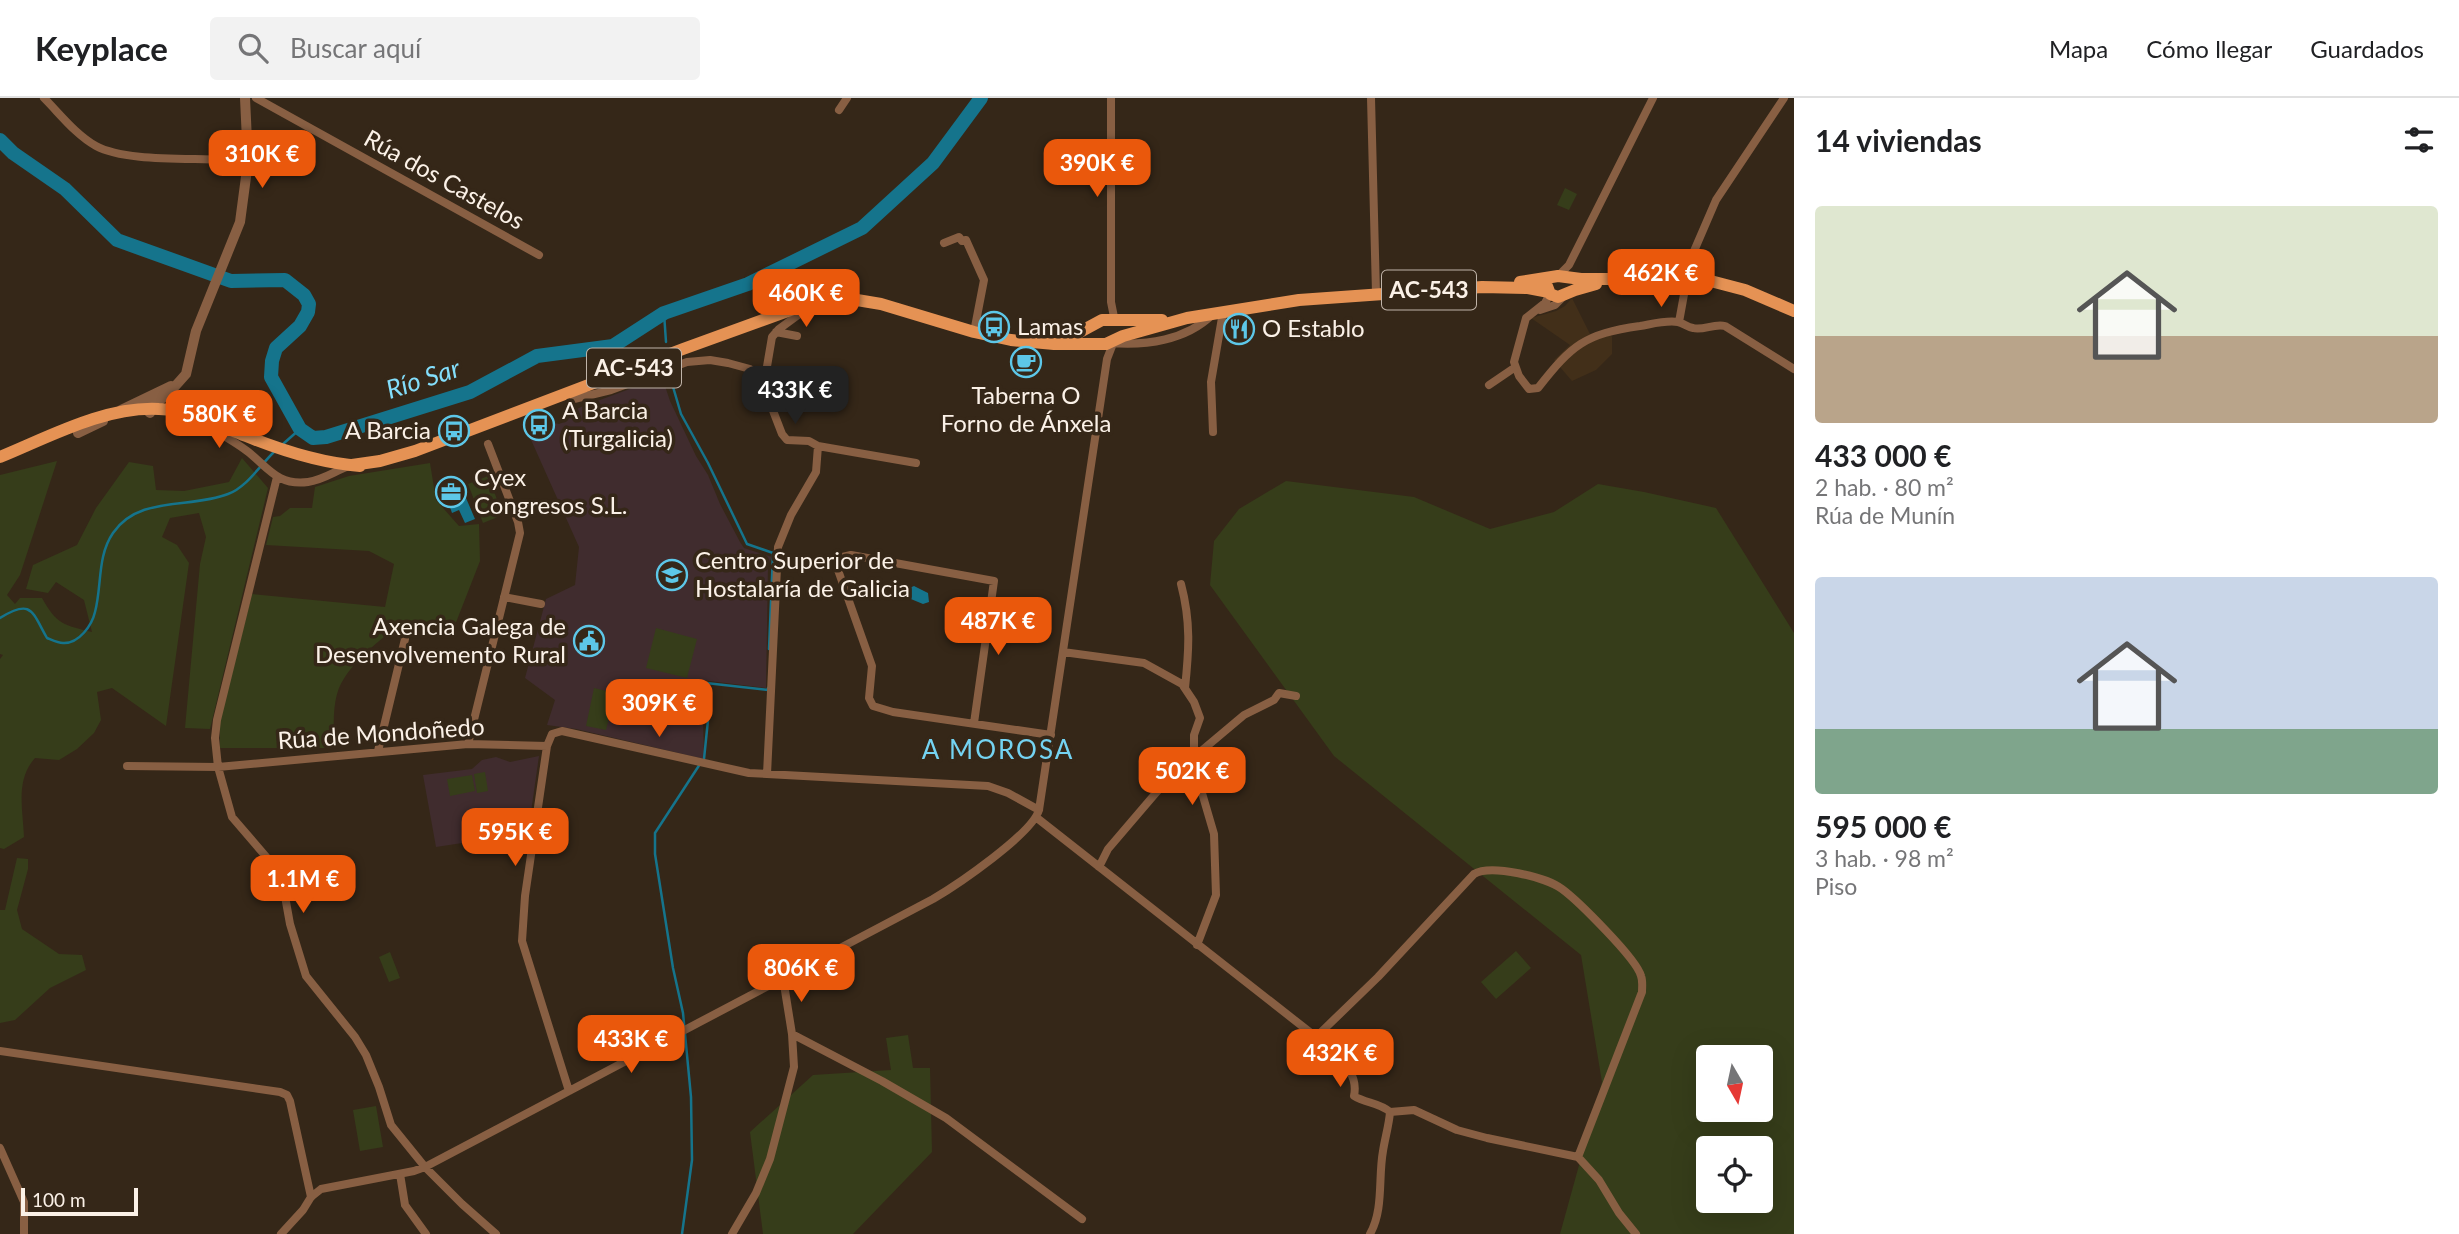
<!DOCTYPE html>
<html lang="es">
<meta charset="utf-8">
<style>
:root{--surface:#fff;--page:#f2f2f2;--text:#202124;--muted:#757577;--line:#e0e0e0;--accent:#ea580c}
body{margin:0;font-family:Lato,sans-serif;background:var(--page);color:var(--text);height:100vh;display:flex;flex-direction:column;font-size:26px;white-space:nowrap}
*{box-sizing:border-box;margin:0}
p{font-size:23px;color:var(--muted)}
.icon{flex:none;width:38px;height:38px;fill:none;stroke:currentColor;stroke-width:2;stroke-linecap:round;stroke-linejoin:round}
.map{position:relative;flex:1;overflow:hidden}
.side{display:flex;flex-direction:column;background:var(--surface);width:665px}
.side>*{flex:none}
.needle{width:46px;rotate:171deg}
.buttons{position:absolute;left:1696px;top:947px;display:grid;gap:14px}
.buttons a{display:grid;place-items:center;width:77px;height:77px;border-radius:7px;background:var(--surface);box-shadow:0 7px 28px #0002;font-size:35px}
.scale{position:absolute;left:21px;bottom:18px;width:117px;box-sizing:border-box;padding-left:7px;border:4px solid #fbf1e7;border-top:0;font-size:19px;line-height:24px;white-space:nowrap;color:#fbf1e7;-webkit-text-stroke:5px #352718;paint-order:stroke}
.price{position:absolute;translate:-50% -60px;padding:0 16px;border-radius:14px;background:var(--accent);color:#fff;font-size:23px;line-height:46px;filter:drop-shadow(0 2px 4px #0008)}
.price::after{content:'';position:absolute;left:50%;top:42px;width:21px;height:16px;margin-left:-10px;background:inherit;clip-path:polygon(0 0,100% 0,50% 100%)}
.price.active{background:#222;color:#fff}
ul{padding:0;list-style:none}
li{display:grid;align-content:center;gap:14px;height:371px;padding:0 21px}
li span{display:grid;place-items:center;height:217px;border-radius:7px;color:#555}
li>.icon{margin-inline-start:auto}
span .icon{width:126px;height:126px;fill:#fffc;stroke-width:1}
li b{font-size:30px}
h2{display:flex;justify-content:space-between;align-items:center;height:84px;padding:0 21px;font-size:30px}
header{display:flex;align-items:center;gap:42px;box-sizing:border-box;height:98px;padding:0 35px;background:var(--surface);border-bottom:2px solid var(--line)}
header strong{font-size:33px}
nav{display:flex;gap:38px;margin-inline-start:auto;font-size:24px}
.search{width:490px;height:63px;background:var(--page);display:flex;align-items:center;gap:18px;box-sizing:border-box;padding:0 24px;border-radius:7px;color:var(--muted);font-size:26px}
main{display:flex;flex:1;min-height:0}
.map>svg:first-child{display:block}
</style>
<header>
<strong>Keyplace</strong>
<div class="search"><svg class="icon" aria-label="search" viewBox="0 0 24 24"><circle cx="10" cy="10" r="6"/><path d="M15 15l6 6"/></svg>Buscar aquí</div>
<nav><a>Mapa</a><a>Cómo llegar</a><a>Guardados</a></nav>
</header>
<main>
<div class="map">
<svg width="1794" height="1136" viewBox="0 0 1794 1136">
<rect width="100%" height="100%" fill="#352718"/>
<path fill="#422f19" d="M1572 200 1590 236 1607 231 1612 239V256L1596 272 1572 283 1554 262 1570 247 1531 220 1556 213 1565 208Z"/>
<path fill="#402c2e" d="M662 279 670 303 696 358 708 377 720 406 740 444 744 450 772 459 768 467 766 590 702 582 704 661 576 631 547 627 555 602 525 580 546 501 575 487 579 449 528 335 550 324 559 326 568 322 571 314 581 309Z
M539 658 528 735 436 749 423 677 472 671 482 662 496 659 510 664Z"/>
<path fill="#363d1a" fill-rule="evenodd" d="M1565 90 1577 96 1569 112 1557 107Z
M242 360 268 390 210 631 185 630 200 466 206 439 199 415 170 420 162 439 177 447 189 465 166 628 112 590 97 594 101 622 94 635 77 651 59 662 35 660C15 682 23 712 24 739L4 751 0 750V561L3 557 0 556V377L57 363 20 477 7 497 15 506 20 500H42C57 527 64 527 92 534L84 502 56 484 48 495 26 491 33 467 77 447 96 410 129 364 153 368 156 392 184 393 229 384Z
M430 365 436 402 459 428 479 426 480 463 455 527 425 529 402 524C380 543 351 563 339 590 332 608 334 631 334 650H220V623L252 496 385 509 394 466 369 453 266 447 273 419 280 418 290 410H312L315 389 349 378Z
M488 378 503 417 483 425 468 386Z
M1286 383 1414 399 1490 431 1554 414 1598 386 1644 394 1716 410 1794 535V1136H1560L1602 984 1581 857 1334 658 1210 487 1214 443 1239 411ZM1708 959H1760V1012H1708ZM1708 1050H1760V1102H1708Z
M656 530 697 541 687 580 646 570Z
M594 590 615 595 606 632 586 628Z
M485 674 488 693 477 695 474 676Z
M472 677 475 693 450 698 447 681Z
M17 760 28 761V771L17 812 22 831 59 856 82 857 86 872 50 890 15 922 0 925V812H5Z
M1516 853 1531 870 1496 901 1481 884Z
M390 854 400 880 389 884 379 859Z
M908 937 913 970H930L932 1054 853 1136H763L750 1034 813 977 891 972 886 940Z
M376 1008 383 1049 360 1053 353 1012Z"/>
<path fill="#15748c" d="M466 400 475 421 465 425 459 412 452 415 449 406Z
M914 488 928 495 929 504 923 506 906 499 905 492Z"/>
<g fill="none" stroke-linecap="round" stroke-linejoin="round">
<path stroke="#15748c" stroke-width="2.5" d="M664 215 666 244
M671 282 681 316 708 365 747 446 773 455 769 551
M283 346 300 331
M0 520C32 500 32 514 47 540 52 542 58 545 63 545 79 546 92 527 95 514 102 488 97 458 113 435 139 397 190 411 228 396 247 389 260 367 275 353
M704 661 708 622 706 585 768 592V590
M682 1136 692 1062 691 999 683 915 673 870 655 756V735L700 666"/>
<path stroke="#15748c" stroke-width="14" d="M0 42 13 55 65 91 117 142 231 183 285 182 304 197 309 206 308 214 300 228 276 250 272 263 271 279 300 331 313 340 326 339 470 294 537 258 613 248 664 215 748 186 862 130 933 65 981 0"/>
<path stroke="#885f43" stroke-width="8" d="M44 0C60 16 76 37 96 48 129 66 208 58 248 64
M256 0 539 157
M1111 0V204L1115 224
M1371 0 1376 195
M839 12 847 0
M944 145 959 139 962 143 966 142 984 182 974 234
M1558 178 1569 167 1653 0
M1674 180 1688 167 1716 102 1784 0
M1550 196 1545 205 1526 220 1514 264 1519 278 1529 291 1538 290C1572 247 1584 236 1640 228 1652 226 1666 222 1678 224 1683 225 1687 229 1693 230 1703 233 1714 225 1725 228L1794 271
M1540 212 1555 207 1564 198
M1679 224 1687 180
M776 234 797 238
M1111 245C1146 248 1186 242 1212 217
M764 286 772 239 779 231 809 209
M1489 287 1514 270
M574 301 611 292 687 264 710 262 728 265 750 271 760 279 782 336 787 342 809 343 818 348 916 365
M205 327C219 335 234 343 247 353 268 369 277 388 308 384 323 382 335 373 349 368
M1213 334 1211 284 1223 214
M277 379 217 622 215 640 218 669 468 646 547 648
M1181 486C1191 524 1189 552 1185 590
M504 499 541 506
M1063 554 1144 565 1182 586 1194 604 1200 620 1194 637V662
M974 625 994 483 851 457 838 460V472L872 568 869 600 873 608 893 614 1051 637
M468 646 520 435 518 424 488 346
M378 653 405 541 403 535
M1194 662 1200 654 1244 617 1274 602 1279 595 1296 598
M127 668 218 669 232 719 281 776 290 826 306 878 355 939 366 957 379 989 391 1027 425 1069 462 1106 496 1136
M767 676 778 449 791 417 816 374 818 348
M1037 720 1316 939 1378 879 1474 776C1491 766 1546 779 1562 791 1577 802 1637 861 1641 878 1643 883 1642 889 1642 894L1578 1059
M1099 769 1108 751 1155 696 1163 687 1177 680 1194 662H1198L1201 666 1202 695 1214 736 1216 797 1197 847
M783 880 792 936
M1316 939C1330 959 1360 968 1354 998 1365 1005 1381 1005 1390 1014
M0 953 280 994 287 997 290 1003 311 1099
M569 993 522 843 525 798 547 648 552 636 562 633 749 675 988 688 1008 695 1039 712
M0 1050 24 1104V1136
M400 1076 405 1107 426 1136
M281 1136 303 1112 311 1099 321 1091 414 1073 425 1069 933 801C957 787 1032 736 1039 712L1107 261 1114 243
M732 1136 756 1095 770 1061 794 969 792 936 882 983 946 1020 1082 1121
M1370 1136C1384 1111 1378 1080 1383 1053 1385 1040 1389 1027 1390 1014L1414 1012 1457 1032 1487 1040 1578 1059 1599 1082 1619 1115 1636 1136"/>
<path stroke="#885f43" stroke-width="10" d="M155 306 170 294 186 276 196 233 240 124 248 64 245 0
M121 312 171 288
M150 315 144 309V303H154V311
M78 335 103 323"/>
<path stroke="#e59254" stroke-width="12" d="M1520 184 1558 178 1581 181H1703L1745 192 1794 213
M1547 188 1550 196 1558 199 1575 192 1596 186
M1056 240 1078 235 1102 222H1162
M0 359C49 339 105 308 159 311 189 312 218 327 246 338 283 353 320 365 360 368
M352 367 380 363 415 353 683 251 793 211 824 202 851 201 881 206 974 234 1011 242 1054 246H1106L1123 238 1187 220 1299 202 1482 189 1528 190 1549 194"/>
</g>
<defs>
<g id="bus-ring" transform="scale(1.575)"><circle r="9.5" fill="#352718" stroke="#5dc7e8" stroke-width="1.5"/><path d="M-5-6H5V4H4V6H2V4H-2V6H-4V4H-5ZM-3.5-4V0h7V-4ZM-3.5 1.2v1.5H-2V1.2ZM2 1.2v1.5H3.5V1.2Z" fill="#5dc7e8"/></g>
<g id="restaurant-ring" transform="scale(1.575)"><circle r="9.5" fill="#352718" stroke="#5dc7e8" stroke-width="1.5"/><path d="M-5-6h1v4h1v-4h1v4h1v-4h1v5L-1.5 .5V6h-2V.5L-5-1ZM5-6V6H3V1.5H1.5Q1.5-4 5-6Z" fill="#5dc7e8"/></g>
<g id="cafe-ring" transform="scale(1.575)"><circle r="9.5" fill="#352718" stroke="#5dc7e8" stroke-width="1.5"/><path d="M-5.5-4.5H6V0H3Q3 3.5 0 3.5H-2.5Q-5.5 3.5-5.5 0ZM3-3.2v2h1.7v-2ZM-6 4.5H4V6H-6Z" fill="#5dc7e8"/></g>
<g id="office-ring" transform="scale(1.575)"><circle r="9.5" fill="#352718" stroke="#5dc7e8" stroke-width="1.5"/><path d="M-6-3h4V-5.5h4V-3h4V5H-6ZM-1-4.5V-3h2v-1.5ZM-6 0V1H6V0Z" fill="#5dc7e8"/></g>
<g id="school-ring" transform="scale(1.575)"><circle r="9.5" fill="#352718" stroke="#5dc7e8" stroke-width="1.5"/><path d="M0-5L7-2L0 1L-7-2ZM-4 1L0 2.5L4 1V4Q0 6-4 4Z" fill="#5dc7e8"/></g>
<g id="civic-ring" transform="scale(1.575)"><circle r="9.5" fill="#352718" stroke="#5dc7e8" stroke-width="1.5"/><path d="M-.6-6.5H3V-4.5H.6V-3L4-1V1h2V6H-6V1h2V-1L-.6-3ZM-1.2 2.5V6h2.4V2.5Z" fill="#5dc7e8"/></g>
</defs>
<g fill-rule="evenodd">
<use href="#bus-ring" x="994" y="229"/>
<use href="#restaurant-ring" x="1239" y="231"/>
<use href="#cafe-ring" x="1026" y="264"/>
<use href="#bus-ring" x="539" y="327"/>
<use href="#bus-ring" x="454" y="333"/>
<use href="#office-ring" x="451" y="394"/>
<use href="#school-ring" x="672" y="477"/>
<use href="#civic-ring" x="589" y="543"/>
</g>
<g text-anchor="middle" stroke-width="7" stroke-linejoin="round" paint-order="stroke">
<g fill="#352718" stroke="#c0b4a9" stroke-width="2">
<rect x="1382" y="172.5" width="94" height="39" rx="5"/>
<rect x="587" y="250.5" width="94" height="39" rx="5"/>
</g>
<g font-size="23" font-weight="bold" fill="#fbf1e7">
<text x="1429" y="200">AC-543</text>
<text x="634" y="278">AC-543</text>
</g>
<g font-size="24" fill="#fbf1e7" stroke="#352718">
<text transform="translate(444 82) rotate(29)" y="8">Rúa dos Castelos</text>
<text transform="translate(381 636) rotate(-4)" y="8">Rúa de Mondoñedo</text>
</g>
<g font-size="24" fill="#fbf1e7" stroke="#352718" text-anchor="start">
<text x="1017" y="237">Lamas</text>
<text x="1262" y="239">O Establo</text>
<text x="1026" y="306" text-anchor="middle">Taberna O<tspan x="1026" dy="28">Forno de Ánxela</tspan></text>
<text x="562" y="321">A Barcia<tspan x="562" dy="28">(Turgalicia)</tspan></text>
<text x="431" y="341" text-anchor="end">A Barcia</text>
<text x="474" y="388">Cyex<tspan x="474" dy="28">Congresos S.L.</tspan></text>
<text x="695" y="471">Centro Superior de<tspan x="695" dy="28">Hostalaría de Galicia</tspan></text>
<text x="566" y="537" text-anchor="end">Axencia Galega de<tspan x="566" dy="28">Desenvolvemento Rural</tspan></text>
</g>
<g font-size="26" font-style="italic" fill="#83defb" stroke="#352718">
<text transform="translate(423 281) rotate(-18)" y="9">Río Sar</text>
</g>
<g font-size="26" letter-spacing="2" fill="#74d3f2" stroke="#352718">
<text x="998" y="661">A MOROSA</text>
</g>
</g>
</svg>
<div class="buttons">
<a><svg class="needle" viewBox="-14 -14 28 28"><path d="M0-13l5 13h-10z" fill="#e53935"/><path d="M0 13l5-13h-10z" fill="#757577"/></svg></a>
<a><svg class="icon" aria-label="locate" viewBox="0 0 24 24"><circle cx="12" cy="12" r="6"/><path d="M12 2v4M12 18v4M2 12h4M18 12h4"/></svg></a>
</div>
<div class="scale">100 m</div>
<b class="price" style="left:262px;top:92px">310K €</b>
<b class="price" style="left:1097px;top:101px">390K €</b>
<b class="price" style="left:1661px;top:211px">462K €</b>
<b class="price" style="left:806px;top:231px">460K €</b>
<b class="price active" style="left:795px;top:328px">433K €</b>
<b class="price" style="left:219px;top:352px">580K €</b>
<b class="price" style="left:998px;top:559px">487K €</b>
<b class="price" style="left:659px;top:641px">309K €</b>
<b class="price" style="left:1192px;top:709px">502K €</b>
<b class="price" style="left:515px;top:770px">595K €</b>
<b class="price" style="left:303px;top:817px">1.1M €</b>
<b class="price" style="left:801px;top:906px">806K €</b>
<b class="price" style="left:631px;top:977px">433K €</b>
<b class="price" style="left:1340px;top:991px">432K €</b>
</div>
<section class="side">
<h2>14 viviendas<svg class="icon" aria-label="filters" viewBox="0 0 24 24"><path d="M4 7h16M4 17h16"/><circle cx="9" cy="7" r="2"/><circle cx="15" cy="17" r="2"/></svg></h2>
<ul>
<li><span style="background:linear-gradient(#dfe7d0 60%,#b9a48a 0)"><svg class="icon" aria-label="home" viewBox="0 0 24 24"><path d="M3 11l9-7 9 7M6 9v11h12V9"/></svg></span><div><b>433 000 €</b><p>2 hab. · 80 m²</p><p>Rúa de Munín</p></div></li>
<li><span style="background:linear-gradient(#c9d6e8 70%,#7fa58c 0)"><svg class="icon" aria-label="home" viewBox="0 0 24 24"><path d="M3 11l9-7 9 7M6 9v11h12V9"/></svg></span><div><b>595 000 €</b><p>3 hab. · 98 m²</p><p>Piso</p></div></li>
</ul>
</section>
</main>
